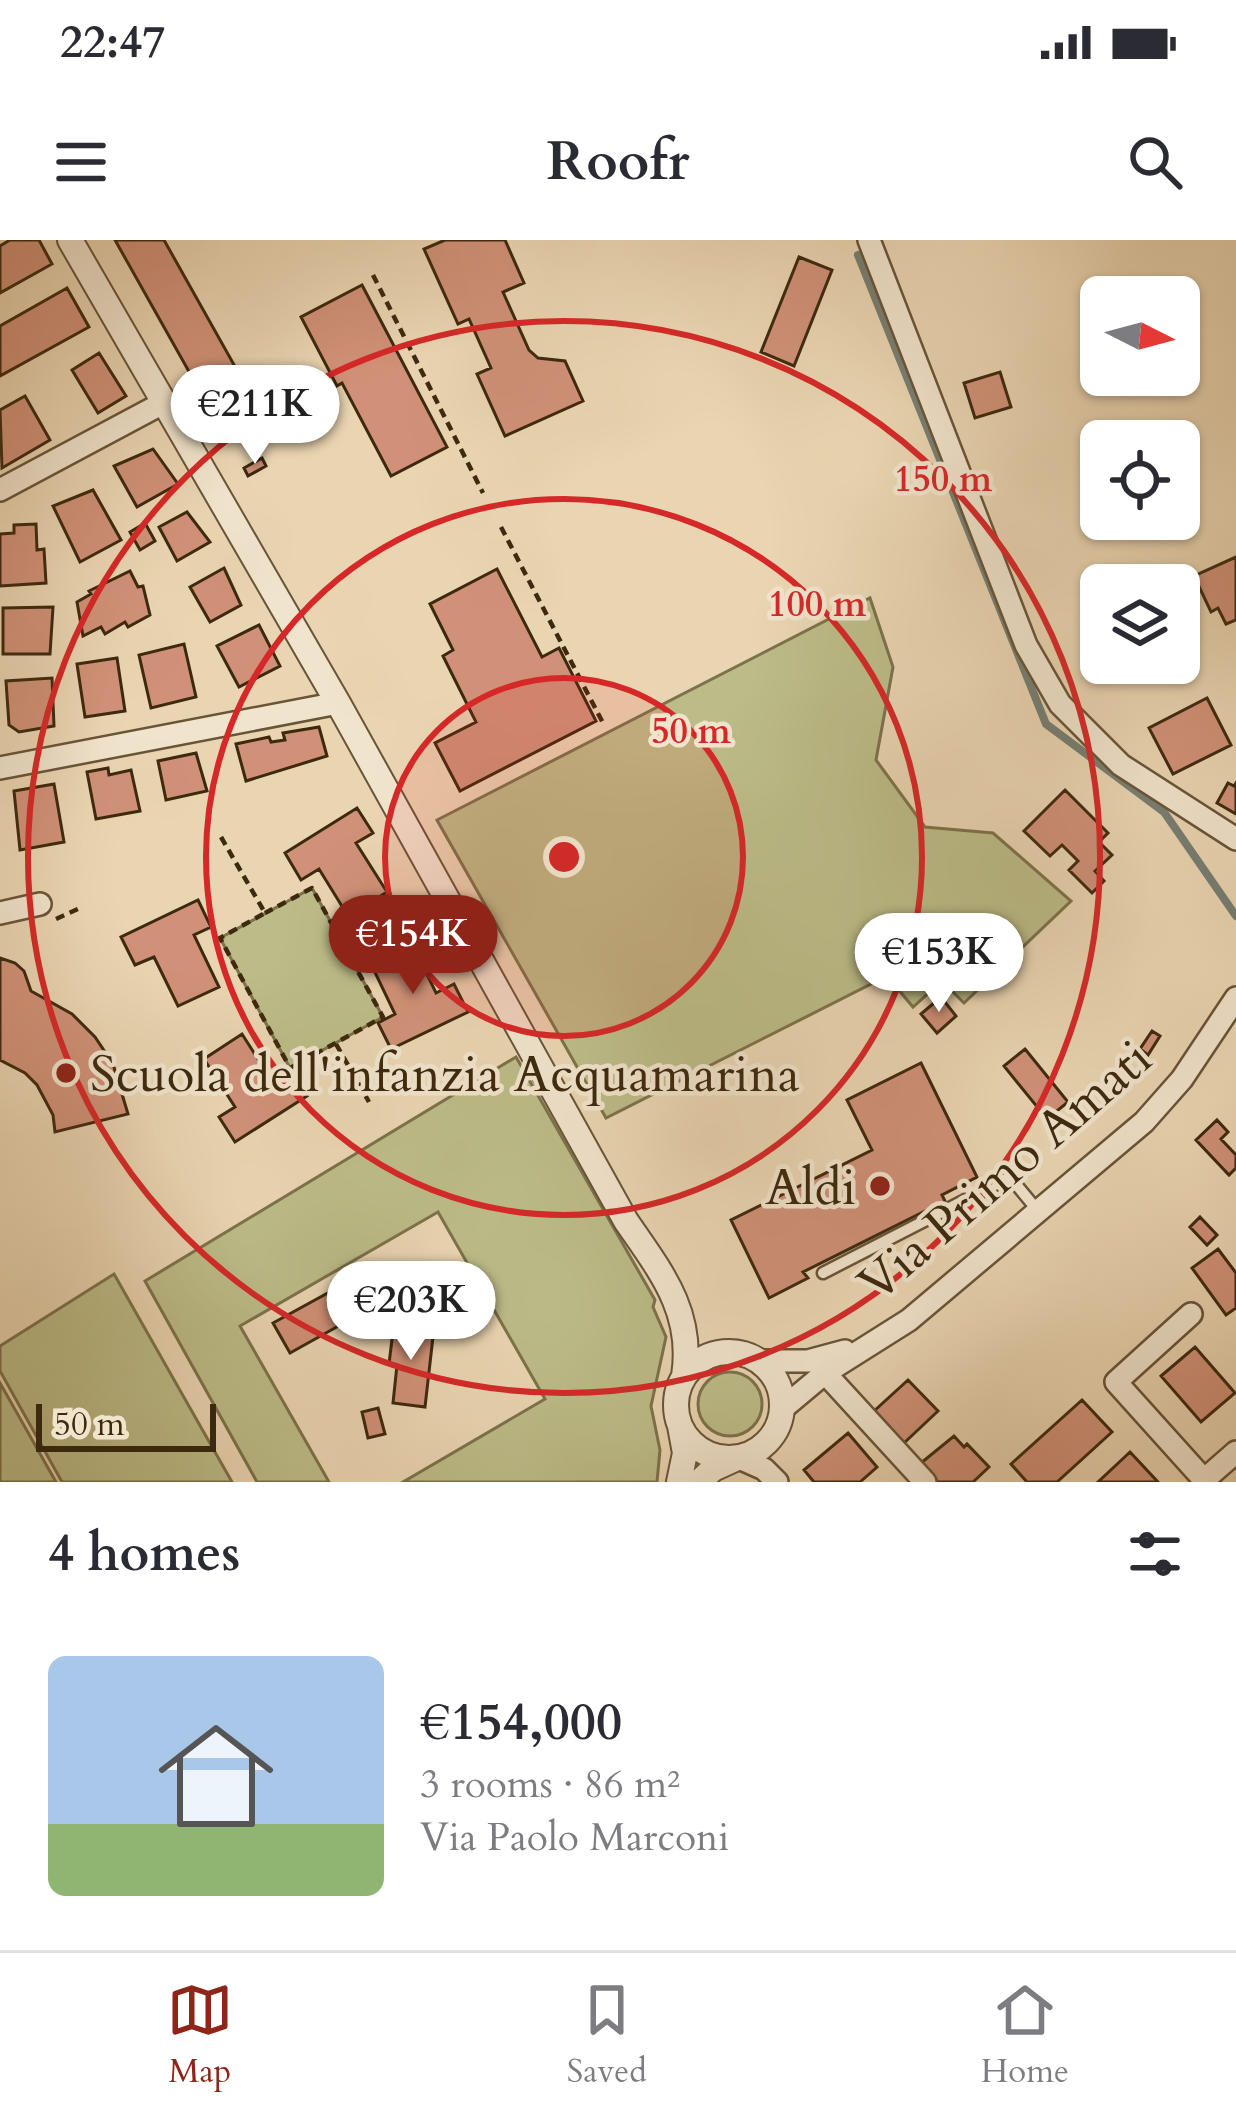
<!DOCTYPE html>
<meta charset="utf-8">
<style>
:root{--surface:#fff;--page:#f7f7f7;--text:#2b2b33;--muted:#7c7c81;--line:#e1e1e2;--accent:#8f2418}
body{margin:0;font-family:Cardo,serif;background:var(--page);color:var(--text);height:100vh;display:flex;flex-direction:column;font-size:45px;white-space:nowrap}
*{box-sizing:border-box;margin:0}
p{font-size:39px;color:var(--muted)}
.icon{flex:none;width:66px;height:66px;fill:none;stroke:currentColor;stroke-width:2;stroke-linecap:round;stroke-linejoin:round}
.map{position:relative;height:1242px;overflow:hidden}
.panel{display:flex;flex-direction:column;background:var(--surface);flex:1}
.panel>*{flex:none}
.needle{width:78px;rotate:96deg}
.buttons{position:absolute;left:1080px;top:36px;display:grid;gap:24px}
.buttons a{display:grid;place-items:center;width:120px;height:120px;border-radius:18px;background:var(--surface);box-shadow:0 3px 9px #0004;font-size:60px}
.scale{position:absolute;left:36px;bottom:30px;width:180px;box-sizing:border-box;padding-left:12px;border:6px solid #3d290e;border-top:0;font-size:33px;line-height:42px;white-space:nowrap;color:#3d290e;-webkit-text-stroke:9px #f1e4cd;paint-order:stroke}
.price{position:absolute;translate:-50% -102px;padding:0 27px;border-radius:42px;background:#fff;color:#222;font-size:39px;line-height:78px;filter:drop-shadow(0 3px 6px #0008)}
.price::after{content:'';position:absolute;left:50%;top:72px;width:36px;height:27px;margin-left:-18px;background:inherit;clip-path:polygon(0 0,100% 0,50% 100%)}
.price.active{background:var(--accent);color:#fff}
ul{padding:0;list-style:none}
li{display:flex;align-items:center;gap:36px;height:300px;padding:0 48px}
li+li{border-top:3px solid var(--line)}
li span{display:grid;place-items:center;flex:none;width:336px;height:240px;border-radius:18px;color:#555}
li>.icon{margin-inline-start:auto}
span .icon{width:144px;height:144px;fill:#fffc;stroke-width:1}
li b{font-size:51px}
h2{display:flex;justify-content:space-between;align-items:center;height:144px;padding:0 48px;font-size:51px}
.status{display:flex;justify-content:space-between;align-items:center;height:84px;padding:0 60px;background:var(--surface);direction:ltr}
.status svg{height:33px;fill:currentColor}
header{display:flex;justify-content:space-between;align-items:center;height:156px;padding:0 48px;background:var(--surface);font-size:54px;font-weight:700}
.tab-bar{display:flex;justify-content:space-around;align-items:center;height:168px;border-top:3px solid var(--line);background:var(--surface);font-size:33px;color:var(--muted)}
.tab-bar a{display:grid;justify-items:center;gap:6px}
.tab-bar .active{color:var(--accent)}
.map>svg:first-child{display:block}
</style>
<div class="status"><b>22:47</b><svg viewBox="0 0 49 12"><path d="M0 12V9h3v3zM5 12V6h3v6zM10 12V3h3v9zM15 12V0h3v12zM26 1h20v11H26zM47 4h2v5h-2z"/></svg></div>
<header><svg class="icon" aria-label="menu" viewBox="0 0 24 24"><path d="M4 6h16M4 12h16M4 18h16"/></svg>Roofr<svg class="icon" aria-label="search" viewBox="0 0 24 24"><circle cx="10" cy="10" r="6"/><path d="M15 15l6 6"/></svg></header>
<div class="map">
<svg width="1236" height="1242" viewBox="0 0 1236 1242">
<rect width="100%" height="100%" fill="#ead5b2"/>
<filter id="stains"><feTurbulence type="fractalNoise" baseFrequency=".00167" numOctaves="4"/><feColorMatrix values="0 0 0 0 .2 0 0 0 0 .09 0 0 0 0 .02 0 0 0 .5 -.17"/></filter>
<radialGradient id="worn" r=".72"><stop offset=".6" stop-color="#630" stop-opacity="0"/><stop offset="1" stop-color="#630" stop-opacity=".3"/></radialGradient>
<path fill="#bcbc88" stroke="#7c724b" stroke-width="3" d="M870 358 893 427 876 520 925 587 993 593 1071 661 964 763 942 741 913 767 887 736 606 878 437 580Z
M312 648 383 777 290 828 220 698Z
M516 817 655 1060 653 1067 666 1097 651 1166 660 1210 657 1242H403L545 1159 438 972 240 1086 329 1242H257L145 1041Z
M114 1034 232 1242H62L0 1131V1106Z
M698 1164a32 32 0 1 1 64 0a32 32 0 1 1-64 0Z
M0 1143 56 1242H0Z"/>
<g fill="none" stroke-linecap="round" stroke-linejoin="round">
<path stroke="#767e73" stroke-width="8" d="M858 15 1046 484 1164 572 1236 676"/>
</g>
<path fill="#d09178" stroke="#3d290e" stroke-width="3" d="M10 0H39L52 24 0 53V6Z
M115 0H164L265 180 228 201Z
M445 0H505L524 43 503 52 529 110 538 118 565 121 583 161 505 196 477 134 491 128 469 79 458 84 424 9Z
M799 17 832 30 794 126 761 112Z
M362 45 447 207 391 236 342 143 337 146 301 77Z
M67 48 89 87 0 136V86Z
M99 113 126 156 98 173 72 130Z
M1000 132 1011 167 975 178 964 143Z
M25 156 50 200 2 228 0 170Z
M153 209 178 244 137 267 114 226Z
M262 218 266 226 248 236 244 228Z
M93 250 121 300 80 322 53 266Z
M187 272 210 302 177 321 159 287Z
M145 283 155 301 140 310 130 292Z
M36 284 37 310 44 309 46 343 0 346V294L14 293V285Z
M1236 317V380L1226 384 1218 368 1211 372 1194 336Z
M224 328 241 365 210 382 190 347Z
M497 329 542 417 559 408 596 481 460 551 435 503 476 482 443 416 453 410 430 364Z
M130 331 138 347 143 346 150 375 128 387 125 382 105 394 101 387 83 396 77 362 91 354 89 351Z
M53 367 50 414H3V368Z
M259 385 280 426 239 447 217 406Z
M184 404 196 457 151 468 139 415Z
M117 418 125 471 85 477 77 424Z
M52 438 54 486 19 492 9 485 6 441Z
M1207 458 1231 505 1173 534 1149 488Z
M319 487 327 516 246 541 236 504 269 497 271 502 285 500 283 493Z
M196 513 207 551 166 560 158 521Z
M108 528 109 535 131 530 140 571 96 579 87 532Z
M1228 543 1234 546 1236 543V574L1217 563Z
M54 544 64 602 20 610 14 551Z
M1065 550 1108 593 1099 602 1112 615 1095 631 1104 641 1092 653 1069 630 1078 621 1062 605 1050 616 1024 591Z
M357 568 373 593 356 603 387 652 348 676 319 629 301 640 285 613Z
M198 660 211 687 194 695 219 747 178 766 154 717 135 725 121 697Z
M412 703 436 753 454 744 468 772 391 809 378 783 395 774 370 722Z
M0 718 15 723 24 731 31 751 72 774 95 797 113 824 128 874 55 892 53 875 37 845 25 833 0 820Z
M941 757 956 776 937 793 921 774Z
M1152 791 1160 796 1148 815 1140 809Z
M242 794 272 841 290 829 307 856 235 902 219 877 235 867 204 819Z
M1025 809 1068 862 1047 879 1004 826Z
M921 823 977 937 942 955 945 961 803 1032 808 1038 769 1058 731 980 872 910 847 860Z
M1217 880 1228 892 1221 899 1236 915V928L1229 935 1196 900Z
M1200 977 1217 995 1207 1005 1190 987Z
M1218 1009 1236 1033V1068L1226 1075 1192 1028Z
M377 1026 394 1055 290 1113 273 1083Z
M394 1083 434 1088 425 1167 393 1163 397 1125 389 1124Z
M1195 1107 1235 1153 1201 1182 1161 1136Z
M908 1140 938 1171 903 1204 873 1172Z
M1082 1160 1112 1192 1057 1242H1027L1011 1224Z
M378 1168 385 1194 368 1198 362 1172Z
M848 1193 877 1227 860 1242H814L804 1230Z
M954 1196 964 1207 967 1204 989 1227 973 1242H938L921 1223Z
M1130 1212 1158 1242H1098Z"/>
<g fill="none" stroke-linecap="round" stroke-linejoin="round">
<g stroke="#685437" stroke-width="15">
<path id="service" d="M823 1033 1010 937 1038 971"/>
</g>
<g stroke="#685437" stroke-width="26">
<path id="minor" d="M869 0 1026 405 1060 464 1121 525 1236 599
M0 250 163 163
M0 528 338 463
M0 673 40 664
M1191 1074 1116 1142 1206 1242
M761 1121H808L845 1111
M825 1133 925 1242
M782 1169 825 1133 909 1080 1144 882 1182 839 1236 758
M737 1217 764 1229 777 1242
M1204 1240 1236 1212"/>
</g>
<g stroke="#685437" stroke-width="28">
<path id="tertiary" d="M70 0 338 463 626 981C661 1032 694 1072 684 1136
M676 1165a53 53 0 1 1 106 0a53 53 0 1 1-106 0Z
M679 1242 685 1213 680 1186
M699 1242 713 1229 737 1218"/>
</g>
<path stroke="#3d290e" stroke-width="4.5" stroke-dasharray="9 6" stroke-linecap="butt" d="M373 35 483 253
M501 287 603 483
M221 597 265 673 220 698 290 828 383 777 312 648 265 673
M56 679 80 668
M336 804 369 862"/>
<use href="#service" stroke="#f1e4cd" stroke-width="10"/>
<use href="#minor" stroke="#f1e4cd" stroke-width="21"/>
<use href="#tertiary" stroke="#f1e4cd" stroke-width="24"/>
</g>
<circle cx="564" cy="617" r="179" fill="#d62828" fill-opacity=".12"/>
<g fill="none" stroke="#d62828" stroke-width="6">
<circle cx="564" cy="617" r="179"/>
<circle cx="564" cy="617" r="358"/>
<circle cx="564" cy="617" r="536"/>
</g>
<g fill="#8f2418" stroke="#f1e4cd" stroke-width="4.5">
<circle cx="66" cy="833" r="12"/>
<circle cx="880" cy="946" r="12"/>
</g>
<g text-anchor="middle" stroke-width="9" stroke-linejoin="round" paint-order="stroke">
<g font-size="51" fill="#3d290e" stroke="#f1e4cd" text-anchor="start">
<text x="90" y="851">Scuola dell'infanzia Acquamarina</text>
<text x="856" y="964" text-anchor="end">Aldi</text>
</g>
<g font-size="51" fill="#3d290e" stroke="#f1e4cd">
<text transform="translate(1004 930) rotate(-41)" y="18">Via Primo Amati</text>
</g>
</g>
<circle cx="564" cy="617" r="18" fill="#d62828" stroke="#f1e4cd" stroke-width="6"/>
<g font-size="36" text-anchor="middle" font-weight="bold" fill="#d62828" stroke="#f1e4cd" stroke-width="9" stroke-linejoin="round" paint-order="stroke">
<text x="943" y="251">150 m</text>
<text x="817" y="376">100 m</text>
<text x="691" y="503">50 m</text>
</g>
<rect width="100%" height="100%" filter="url(#stains)"/>
<rect width="100%" height="100%" fill="url(#worn)"/>
</svg>
<div class="buttons">
<a><svg class="needle" viewBox="-14 -14 28 28"><path d="M0-13l5 13h-10z" fill="#e53935"/><path d="M0 13l5-13h-10z" fill="#7c7c81"/></svg></a>
<a><svg class="icon" aria-label="locate" viewBox="0 0 24 24"><circle cx="12" cy="12" r="6"/><path d="M12 2v4M12 18v4M2 12h4M18 12h4"/></svg></a>
<a><svg class="icon" aria-label="layers" viewBox="0 0 24 24"><path d="M12 4l9 5-9 5-9-5zM3 14l9 5 9-5"/></svg></a>
</div>
<div class="scale">50 m</div>
<b class="price" style="left:255px;top:227px">€211K</b>
<b class="price active" style="left:413px;top:757px">€154K</b>
<b class="price" style="left:939px;top:775px">€153K</b>
<b class="price" style="left:411px;top:1123px">€203K</b>
</div>
<section class="panel">
<h2>4 homes<svg class="icon" aria-label="filters" viewBox="0 0 24 24"><path d="M4 7h16M4 17h16"/><circle cx="9" cy="7" r="2"/><circle cx="15" cy="17" r="2"/></svg></h2>
<ul>
<li><span style="background:linear-gradient(#a9c7e8 70%,#8fb573 0)"><svg class="icon" aria-label="home" viewBox="0 0 24 24"><path d="M3 11l9-7 9 7M6 9v11h12V9"/></svg></span><div><b>€154,000</b><p>3 rooms · 86 m²</p><p>Via Paolo Marconi</p></div></li>
</ul>
</section>
<nav class="tab-bar">
<a class="active"><svg class="icon" aria-label="map" viewBox="0 0 24 24"><path d="M3 6l6-2 6 2 6-2v14l-6 2-6-2-6 2zM9 4v14M15 6v14"/></svg>Map</a>
<a><svg class="icon" aria-label="saved" viewBox="0 0 24 24"><path d="M7 4h10v16l-5-4-5 4z"/></svg>Saved</a>
<a><svg class="icon" aria-label="home" viewBox="0 0 24 24"><path d="M3 11l9-7 9 7M6 9v11h12V9"/></svg>Home</a>
</nav>
